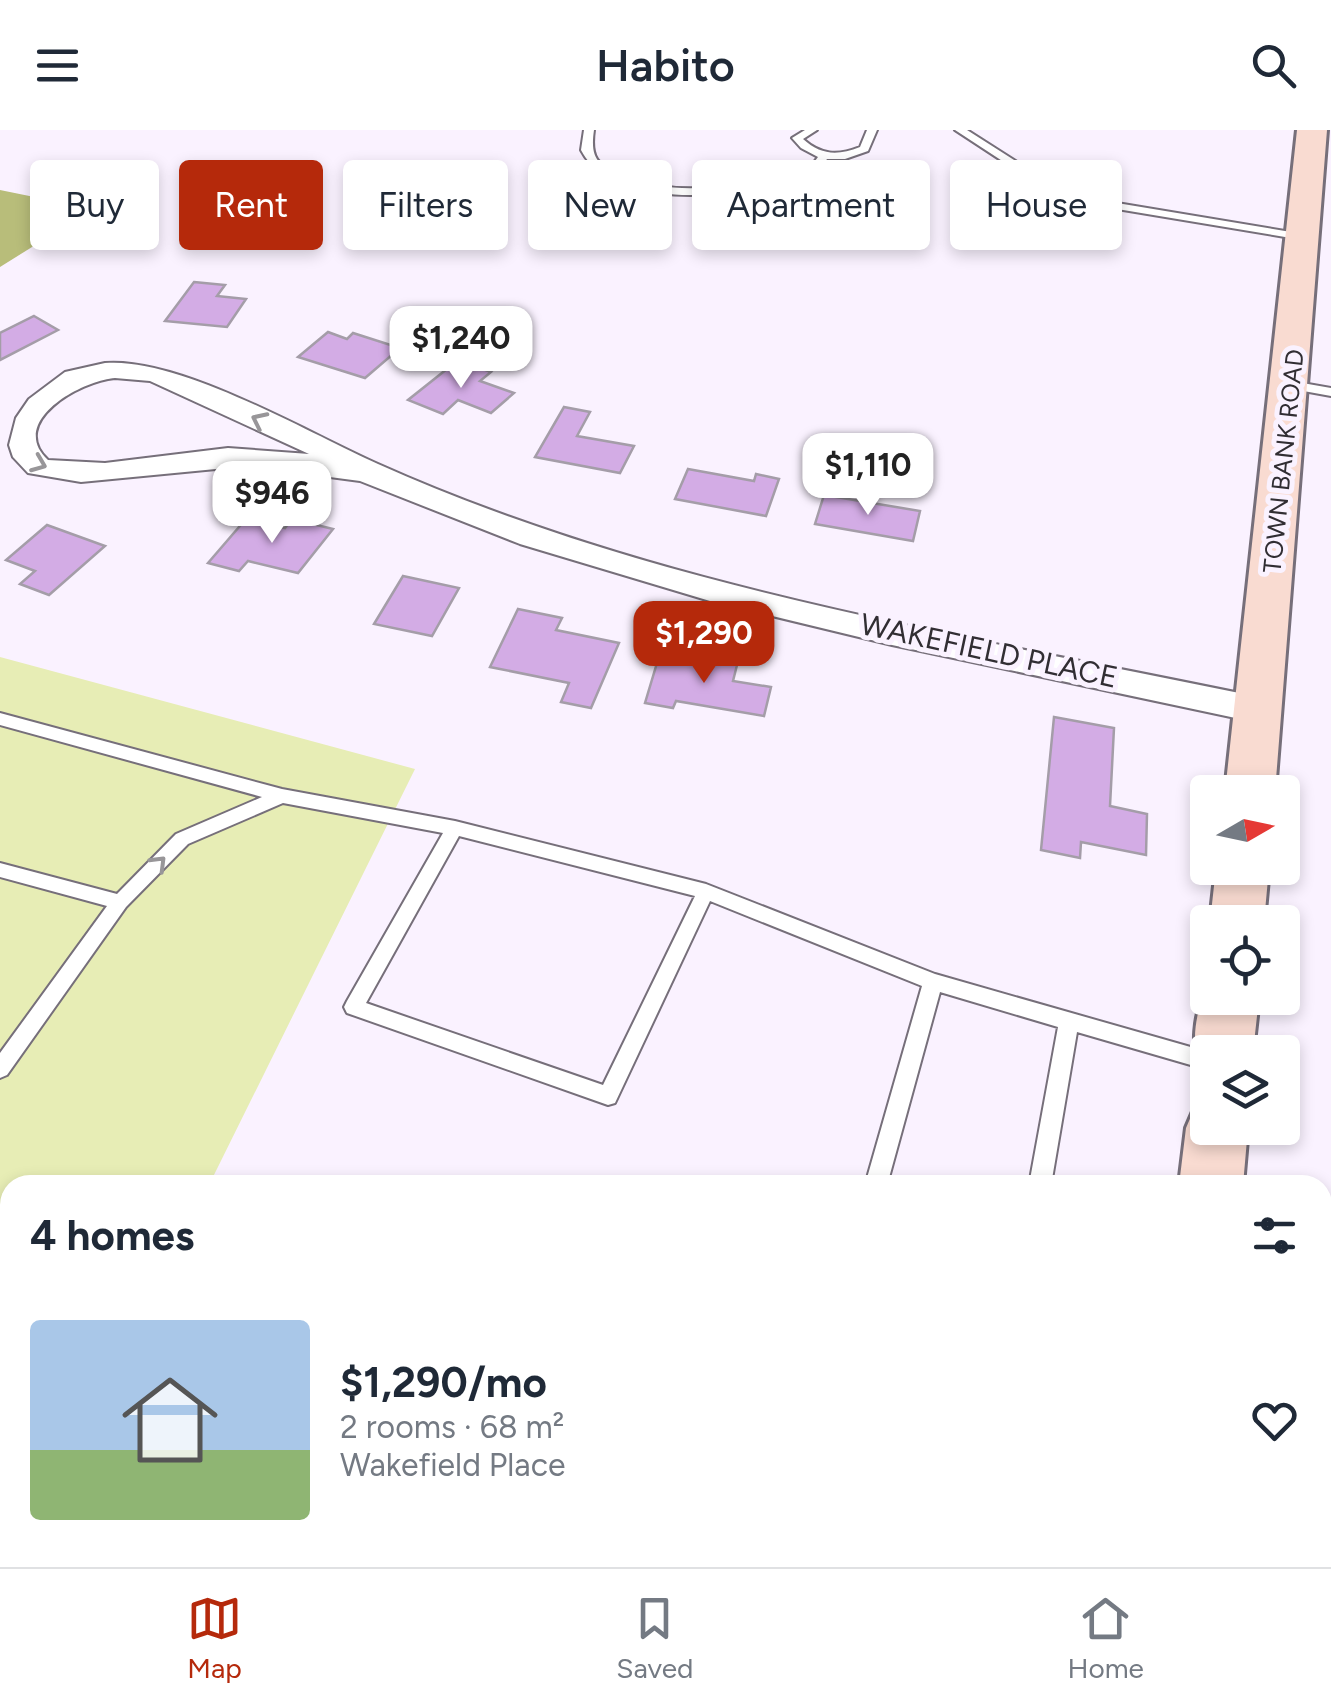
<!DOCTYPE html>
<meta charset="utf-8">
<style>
:root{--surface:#fff;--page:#f2f2f3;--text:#1f2937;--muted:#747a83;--line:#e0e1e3;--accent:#b5290b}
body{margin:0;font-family:Figtree,sans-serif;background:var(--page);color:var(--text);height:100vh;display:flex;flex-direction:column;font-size:38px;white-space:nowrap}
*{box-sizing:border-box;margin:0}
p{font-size:32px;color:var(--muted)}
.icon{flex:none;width:55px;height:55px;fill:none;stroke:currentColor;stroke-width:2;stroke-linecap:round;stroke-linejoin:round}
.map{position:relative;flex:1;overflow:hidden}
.panel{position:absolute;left:0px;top:1045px;width:1332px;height:392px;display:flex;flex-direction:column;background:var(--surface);border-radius:30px 30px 0 0;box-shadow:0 5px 15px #0003}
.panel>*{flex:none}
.banner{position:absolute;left:30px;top:30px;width:1272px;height:90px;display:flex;gap:20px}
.needle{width:65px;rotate:81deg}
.buttons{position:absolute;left:1190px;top:645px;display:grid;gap:20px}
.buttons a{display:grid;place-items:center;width:110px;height:110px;border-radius:10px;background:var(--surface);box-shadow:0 5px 15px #0003;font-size:50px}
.price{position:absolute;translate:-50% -85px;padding:0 22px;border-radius:20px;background:#fff;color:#222;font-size:32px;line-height:65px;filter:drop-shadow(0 2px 5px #0008)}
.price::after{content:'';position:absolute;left:50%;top:60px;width:30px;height:22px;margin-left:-15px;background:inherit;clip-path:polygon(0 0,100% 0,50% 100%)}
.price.selected{background:var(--accent);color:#fff}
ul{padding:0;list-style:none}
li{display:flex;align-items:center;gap:30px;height:250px;padding:0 30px}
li+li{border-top:2px solid var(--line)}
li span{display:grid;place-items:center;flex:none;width:280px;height:200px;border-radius:10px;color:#555}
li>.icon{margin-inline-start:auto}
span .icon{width:120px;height:120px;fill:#fffc;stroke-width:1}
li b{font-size:42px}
h2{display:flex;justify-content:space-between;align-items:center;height:120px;padding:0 30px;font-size:42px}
.pill{padding:0 35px;border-radius:10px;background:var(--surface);box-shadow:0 5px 15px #0003;font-size:35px;line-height:90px}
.pill.selected{background:var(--accent);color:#fff}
header{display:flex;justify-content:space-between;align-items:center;height:130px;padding:0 30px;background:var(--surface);font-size:45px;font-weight:600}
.tab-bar{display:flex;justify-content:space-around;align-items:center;height:140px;border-top:2px solid var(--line);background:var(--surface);font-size:28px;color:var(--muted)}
.tab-bar a{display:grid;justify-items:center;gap:5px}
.tab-bar .selected{color:var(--accent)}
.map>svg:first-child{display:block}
</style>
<header><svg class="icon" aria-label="menu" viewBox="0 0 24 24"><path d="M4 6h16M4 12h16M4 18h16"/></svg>Habito<svg class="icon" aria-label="search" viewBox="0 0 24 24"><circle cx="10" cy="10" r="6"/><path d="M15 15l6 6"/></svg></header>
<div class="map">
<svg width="1331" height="1437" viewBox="0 0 1331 1437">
<rect width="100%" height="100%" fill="#faf2ff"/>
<path fill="#e7edb5" d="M0 527 415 639 209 1055H10V1323L0 1319Z"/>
<path fill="#b8bd7a" d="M0 60 93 79 0 137Z"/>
<path fill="#d3ace5" stroke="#a49da8" stroke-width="2.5" d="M194 152 225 155 217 166 246 169 227 197 165 191Z
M34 186 58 200 0 230V203Z
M328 202 347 209 353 203 400 218 365 248 298 227Z
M469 234 491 242 480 251 514 263 491 283 458 270 443 284 408 270 447 239 459 243Z
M564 277 590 282 577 306 634 316 620 343 535 327Z
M688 339 754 351 756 344 779 349 766 386 675 369Z
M824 365 920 381 913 411 815 394Z
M246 389 285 398 292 389 333 399 298 443 248 431 239 441 208 433Z
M47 395 105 416 49 465 20 454 35 441 6 430Z
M403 446 459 458 432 506 374 494Z
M518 479 562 488 556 500 619 513 591 578 561 572 569 553 490 537Z
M660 523 737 535 733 551 771 557 764 586 676 571 673 578 645 573Z
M1054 587 1114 598 1110 676 1147 684 1146 725 1081 712 1080 728 1041 720Z
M58 1428H473L470 1437H53Z
M475 1428H518L515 1437H471Z"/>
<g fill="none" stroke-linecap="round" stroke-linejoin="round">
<g stroke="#766f7a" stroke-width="4">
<path id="lane" d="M584 0H594C590 28 597 35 623 46 687 71 749 53 812 35L818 27 801 18 792 8 805 0H817L803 9C821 25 837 26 860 17L867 0H877L868 21 845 29H827L820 39C757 57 693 78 630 55 609 48 592 41 581 20Z
M955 0H967L1053 55 1087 68 1303 104 1309 107 1303 110 1081 73 1045 59Z
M1291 251 1331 258V266L1287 258V252Z
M0 583 282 659 455 691 706 754 935 844 1208 922V940L1077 902 1051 1055H1029L1058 897 940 862 887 1055H865L922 856 710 771 615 973 608 975 347 883 344 877 347 871 443 703 283 673 188 714 126 777 7 945 0 948V923L107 776 0 747V733L117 764 176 704 262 667 0 595ZM459 706 695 766 603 955 366 873Z
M759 1428H785L783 1437H757Z
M960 1428H986L984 1437H958Z"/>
</g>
<g stroke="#766f7a" stroke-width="4">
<path id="street" d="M105 233C180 227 306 302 378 334 657 459 962 505 1259 567L1271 571 1276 580 1271 589 1259 593 892 515 710 471 520 414 360 351 247 336 81 352 28 343 13 327 9 315 16 288 29 269 65 242ZM115 248 150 251 309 324 228 318 105 333 48 330C7 292 80 251 115 248Z"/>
</g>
<g stroke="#766f7a" stroke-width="6">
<path id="secondary" d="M1297 0H1327L1275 662H1225Z
M1216 738H1269L1264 792H1210Z
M1208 855V868H1259L1253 922H1208V943C1186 924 1196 879 1208 855Z
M1208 973V998H1248L1243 1055H1179L1186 998 1195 977Z
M1136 1428H1212L1211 1437H1135Z"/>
</g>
<use href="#lane" fill="#fff" fill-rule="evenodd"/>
<use href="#street" fill="#fff" fill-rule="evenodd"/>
<use href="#secondary" fill="#f9dbd1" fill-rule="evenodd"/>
</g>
<defs><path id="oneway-chevron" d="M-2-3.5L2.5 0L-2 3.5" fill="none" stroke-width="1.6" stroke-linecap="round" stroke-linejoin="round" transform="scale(2.5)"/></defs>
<g stroke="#989699">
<use href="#oneway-chevron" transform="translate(259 290) rotate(-154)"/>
<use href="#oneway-chevron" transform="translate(39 334) rotate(22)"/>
<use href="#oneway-chevron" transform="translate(159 733) rotate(-45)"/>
</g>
<g text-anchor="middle" stroke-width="10" stroke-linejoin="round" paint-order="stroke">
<g font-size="25" fill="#312e33" stroke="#faf2ff">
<text transform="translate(1283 331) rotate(-84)" y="9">TOWN BANK ROAD</text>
</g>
<g font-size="30" fill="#312e33" stroke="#faf2ff">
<text transform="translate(989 521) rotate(12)" y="10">WAKEFIELD PLACE</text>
</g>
</g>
</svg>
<div class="buttons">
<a><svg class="needle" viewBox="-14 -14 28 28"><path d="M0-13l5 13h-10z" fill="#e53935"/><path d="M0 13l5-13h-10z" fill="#747a83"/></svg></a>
<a><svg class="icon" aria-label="locate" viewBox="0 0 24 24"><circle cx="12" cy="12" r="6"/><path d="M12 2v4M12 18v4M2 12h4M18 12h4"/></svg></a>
<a><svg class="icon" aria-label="layers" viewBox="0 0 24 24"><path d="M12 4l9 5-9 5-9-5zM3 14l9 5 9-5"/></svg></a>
</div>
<b class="price" style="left:461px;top:261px">$1,240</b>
<b class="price" style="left:868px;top:388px">$1,110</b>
<b class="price" style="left:272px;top:416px">$946</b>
<b class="price selected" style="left:704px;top:556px">$1,290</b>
<div class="banner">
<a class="pill">Buy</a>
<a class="pill selected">Rent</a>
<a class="pill">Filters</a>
<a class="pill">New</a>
<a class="pill">Apartment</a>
<a class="pill">House</a>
</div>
<section class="panel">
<h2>4 homes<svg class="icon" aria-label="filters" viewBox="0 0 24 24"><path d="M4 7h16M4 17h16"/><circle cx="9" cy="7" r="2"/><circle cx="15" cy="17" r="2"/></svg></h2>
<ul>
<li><span style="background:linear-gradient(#a9c7e8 65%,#8fb573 0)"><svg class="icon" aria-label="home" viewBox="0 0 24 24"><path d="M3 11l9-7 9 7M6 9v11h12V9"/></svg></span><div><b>$1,290/mo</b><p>2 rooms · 68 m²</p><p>Wakefield Place</p></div><svg class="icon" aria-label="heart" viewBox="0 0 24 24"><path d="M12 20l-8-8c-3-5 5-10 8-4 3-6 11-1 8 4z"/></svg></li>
</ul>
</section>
</div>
<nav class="tab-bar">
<a class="selected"><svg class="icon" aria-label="map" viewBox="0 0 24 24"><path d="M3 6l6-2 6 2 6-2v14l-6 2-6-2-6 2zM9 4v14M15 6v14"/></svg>Map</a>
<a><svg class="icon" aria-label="saved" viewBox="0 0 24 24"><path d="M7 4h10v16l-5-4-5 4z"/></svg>Saved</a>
<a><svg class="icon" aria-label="home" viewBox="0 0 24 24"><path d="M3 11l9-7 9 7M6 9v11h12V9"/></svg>Home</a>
</nav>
